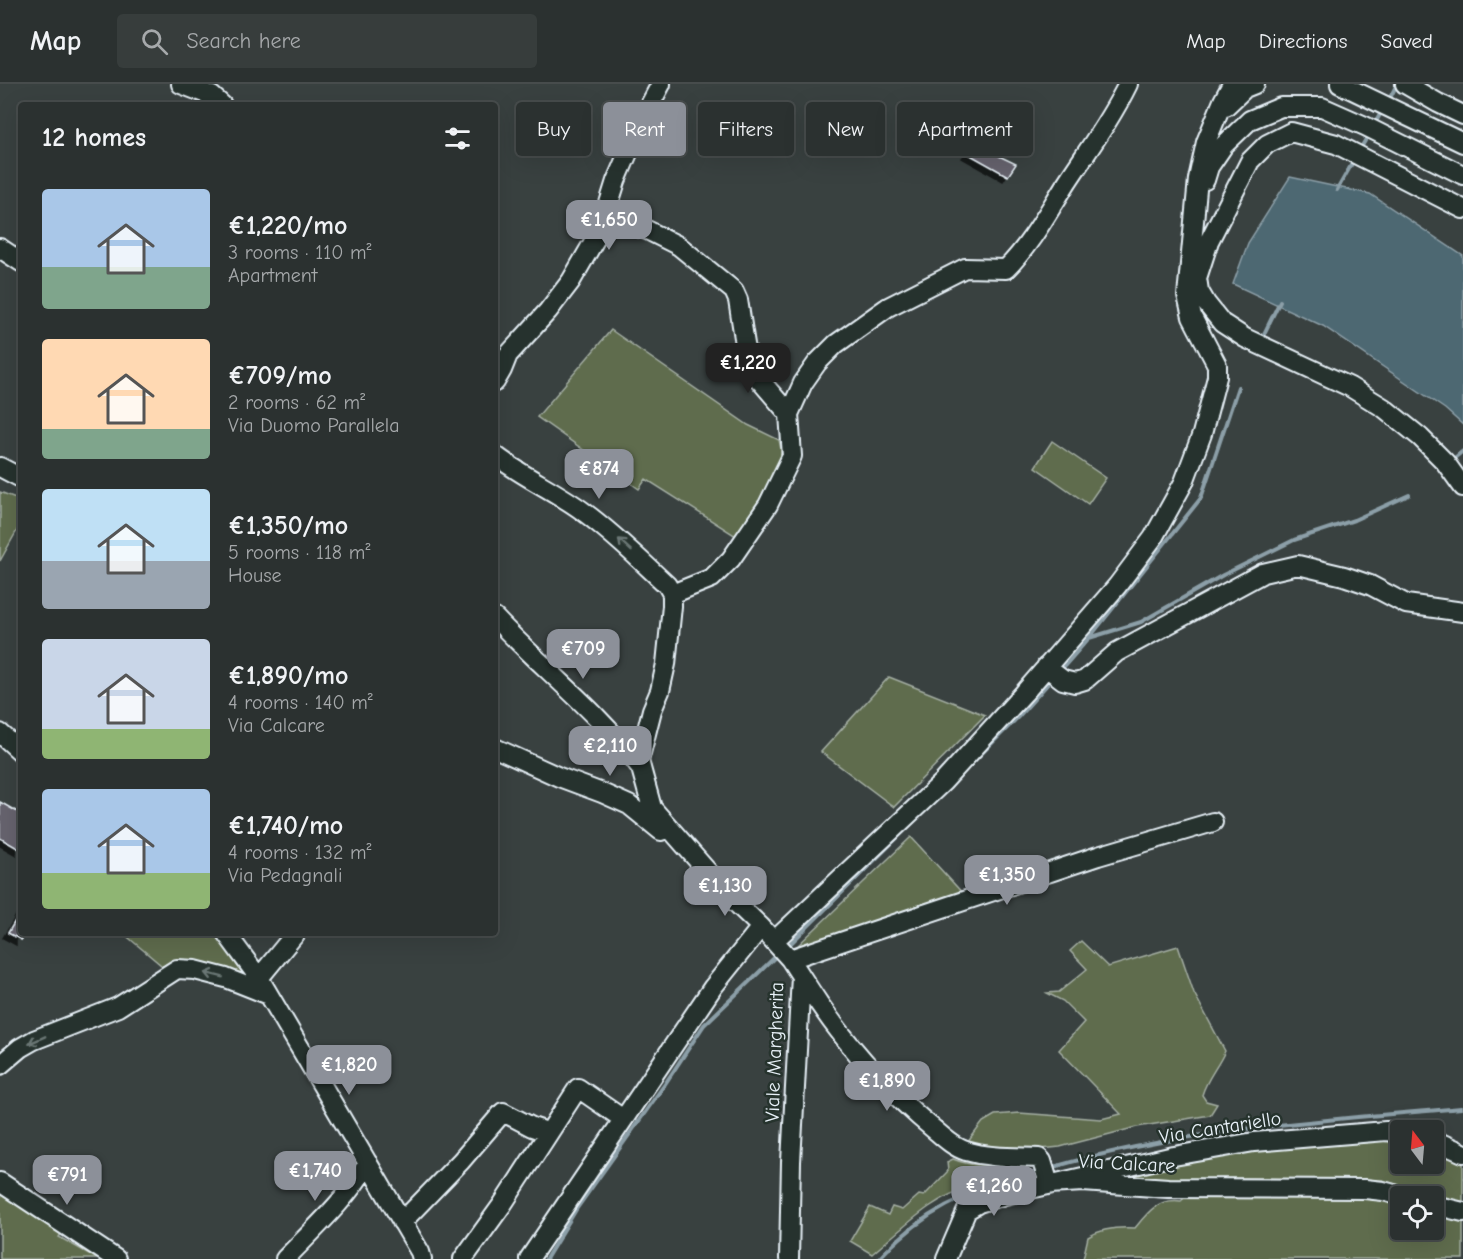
<!DOCTYPE html>
<meta charset="utf-8">
<style>
:root{--surface:#2b3130;--page:#373d3c;--text:#f1f3f6;--muted:#a6a9ab;--line:#474c4c;--accent:#8c9099}
body{margin:0;font-family:"Comic Neue",sans-serif;background:var(--page);color:var(--text);height:100vh;display:flex;flex-direction:column;font-size:22px;white-space:nowrap}
*{box-sizing:border-box;margin:0}
p{font-size:20px;color:var(--muted)}
.icon{flex:none;width:33px;height:33px;fill:none;stroke:currentColor;stroke-width:2;stroke-linecap:round;stroke-linejoin:round}
.map{position:relative;flex:1;overflow:hidden}
.details{position:absolute;left:18px;top:18px;width:480px;height:834px;display:flex;flex-direction:column;background:var(--surface);border-radius:6px;box-shadow:0 6px 24px #0002,0 0 0 2px var(--line)}
.details>*{flex:none}
.top-card{position:absolute;left:516px;top:18px;width:570px;height:54px;display:flex;gap:12px}
.needle{width:39px;rotate:344deg}
.tools{position:absolute;left:1390px;top:1036px;display:grid;gap:12px}
.tools a{display:grid;place-items:center;width:54px;height:54px;border-radius:6px;background:var(--surface);box-shadow:0 6px 24px #0002,0 0 0 2px var(--line);font-size:30px}
.price{position:absolute;translate:-50% -51px;padding:0 14px;border-radius:12px;background:var(--accent);color:#fff;font-size:20px;line-height:39px;filter:drop-shadow(0 2px 3px #0008)}
.price::after{content:'';position:absolute;left:50%;top:36px;width:18px;height:14px;margin-left:-9px;background:inherit;clip-path:polygon(0 0,100% 0,50% 100%)}
.price.selected{background:#222;color:#fff}
ul{padding:0;list-style:none}
li{display:flex;align-items:center;gap:18px;height:150px;padding:0 24px}
li span{display:grid;place-items:center;flex:none;width:168px;height:120px;border-radius:6px;color:#555}
li>.icon{margin-inline-start:auto}
span .icon{width:72px;height:72px;fill:#fffc;stroke-width:1}
li b{font-size:26px}
h2{display:flex;justify-content:space-between;align-items:center;height:72px;padding:0 24px;font-size:26px}
.chip{padding:0 21px;border-radius:6px;background:var(--surface);box-shadow:0 6px 24px #0002,0 0 0 2px var(--line);font-size:21px;line-height:54px}
.chip.selected{background:var(--accent);color:#fff}
header{display:flex;align-items:center;gap:36px;box-sizing:border-box;height:84px;padding:0 30px;background:var(--surface);border-bottom:2px solid var(--line)}
header strong{font-size:28px}
nav{display:flex;gap:33px;margin-inline-start:auto;font-size:21px}
.search{width:420px;height:54px;background:var(--page);display:flex;align-items:center;gap:15px;box-sizing:border-box;padding:0 21px;border-radius:6px;color:var(--muted);font-size:22px}
.map>svg:first-child{display:block}
</style>
<header>
<strong>Map</strong>
<div class="search"><svg class="icon" aria-label="search" viewBox="0 0 24 24"><circle cx="10" cy="10" r="6"/><path d="M15 15l6 6"/></svg>Search here</div>
<nav><a>Map</a><a>Directions</a><a>Saved</a></nav>
</header>
<div class="map">
<svg width="1463" height="1175" viewBox="0 0 1463 1175">
<defs>
<filter id="shadow"><feDropShadow dx="-5" dy="5" stdDeviation="0" flood-color="#0009"/></filter>
</defs>
<rect width="100%" height="100%" fill="#394140"/>
<filter id="ink" filterUnits="userSpaceOnUse"><feTurbulence type="fractalNoise" baseFrequency=".0167" numOctaves="2"/><feDisplacementMap in="SourceGraphic" scale="12" xChannelSelector="R" yChannelSelector="G"/><feConvolveMatrix kernelMatrix="1 2 1 2 8 2 1 2 1" color-interpolation-filters="sRGB"/></filter>
<g filter="url(#ink)">
<path fill="#5f6c4e" stroke="#a4aea3" stroke-width="1.5" d="M611 246 748 341 779 356 781 365 780 386 739 454 646 395 639 405 537 333Z
M1052 357 1106 394 1088 420 1035 383Z
M0 408 21 416V439L0 477Z
M889 593 985 631 894 723 821 668Z
M911 753 966 813 801 867 795 864Z
M123 849H213L240 882 244 894 167 886Z
M1081 857 1108 883 1178 862 1194 909 1225 967C1218 983 1207 994 1202 1011L1206 1017 1217 1020 1210 1031 1137 1043 1060 1063 1031 1066 985 1063 967 1059 983 1038 995 1031 1019 1029 1101 1035 1121 1030 1059 966 1084 938 1063 917 1047 909 1059 908 1087 885 1070 867Z
M1363 1055 1401 1059V1080H1434V1065L1463 1077V1121L1383 1096 1246 1094 1147 1096 1095 1094 1241 1068Z
M953 1075C976 1085 1007 1081 1031 1082 996 1092 960 1102 929 1123 909 1137 891 1154 872 1170L850 1157 870 1123 888 1131 892 1123 902 1126 919 1111 924 1112 948 1087 947 1078Z
M0 1106 64 1146 59 1153 98 1175H0Z
M1191 1108 1372 1112 1401 1118V1146H1434V1125L1463 1133V1175H1083L1088 1153C1102 1144 1118 1143 1135 1144 1148 1128 1158 1114 1181 1117Z"/>
<path fill="#4e6872" stroke="#8c9fa8" stroke-width="1.5" d="M1290 93 1370 110 1463 172V341L1445 325 1323 242 1233 200 1248 159Z"/>
<g fill="none" stroke-linecap="round" stroke-linejoin="round">
<path stroke="#8c9fa8" stroke-width="4" d="M1388 18 1397 0
M1374 41 1382 27
M1359 67 1369 50
M1337 106 1354 76
M1262 254 1280 217
M1452 376 1463 367
M1089 554 1201 414 1238 303
M1060 587 1089 554 1141 538 1223 491 1294 456 1354 436 1409 411
M969 682 1019 632 1053 594
M791 859 913 738
M1050 1084C1183 1045 1324 1036 1461 1024
M546 1175 577 1124 663 1003 704 941 774 874
M879 1175C885 1167 892 1162 899 1155 940 1117 988 1102 1040 1087"/>
</g>
<path fill="#66636e" stroke="#e8f1f8" stroke-width="1.5" filter="url(#shadow)" d="M971 38 1002 60 999 72 1016 80 1008 92 967 69 977 58 963 53Z
M0 718 21 730V766L0 754Z
M21 827V856L8 849Z"/>
<g fill="none" stroke-linecap="round" stroke-linejoin="round">
<g stroke="#e8f1f8" stroke-width="22">
<path id="minor" d="M181 0 212 12 222 21
M1340 0 1463 59
M1405 0 1438 19 1463 31
M1226 22 1245 4 1255 0
M1205 96 1209 83 1224 61 1250 36 1281 23H1322L1365 42 1463 91
M1463 125 1336 60 1291 48 1267 60 1250 77 1209 157 1197 194 1199 207 1206 219 1222 239 1245 254 1350 303 1384 324 1420 353 1445 378 1463 403
M604 131 647 146 679 162 734 207 738 216 747 273 751 286 789 330 792 372 768 421 731 475 712 494 672 510
M0 164 21 178
M495 298 502 286 508 271 548 227 571 197 601 145 616 97 643 34 661 0
M789 330 803 299 817 279 836 260 888 223 965 184 1006 185C1031 160 1048 128 1067 98 1088 66 1111 35 1128 0
M495 371C523 393 556 407 584 428 614 450 640 476 667 501L672 510V522L666 580 660 607 652 626 639 677 652 724 730 813 761 843 790 875 801 892 791 1078 789 1175
M0 383 21 394
M495 534C542 584 599 628 641 684
M1046 583 1063 596 1075 599 1085 596 1117 568 1263 489 1298 481 1344 492 1370 501 1406 520 1463 528
M0 649 21 668
M495 664 559 693 602 709 629 721 661 747
M226 849 259 894
M296 849 259 894 420 1168 422 1175
M774 857 943 698 1024 609 1117 502 1153 454 1184 398 1202 350 1217 293V281L1192 233 1187 212 1198 95 1206 58 1223 17 1232 0
M790 875 1098 772 1213 738
M801 892C837 950 882 1003 936 1047 944 1054 955 1064 966 1067 989 1074 1015 1073 1039 1074L1042 1077 1049 1100 1083 1098 1168 1104 1365 1105 1383 1107 1405 1113
M0 981 20 964 34 956 118 923 177 885 195 886 226 894 269 911
M1434 1056 1463 1069
M0 1098 116 1175
M1434 1121 1463 1128
M402 1138 461 1077 503 1028 532 1043 547 1048
M285 1175C314 1145 347 1115 368 1079
M463 1175 502 1121 578 1004 623 1035
M529 1175 713 903 761 843
M946 1175 967 1126 979 1119 1005 1111 1174 1072 1254 1058 1386 1047 1401 1049"/>
</g>
<use href="#minor" stroke="#26332d" stroke-width="18"/>
</g>
<defs><path id="oneway-shaft" d="M-6 0H5M1.5-3L5.5 0L1.5 3" fill="none" stroke-width="1.6" stroke-linecap="round" stroke-linejoin="round" transform="scale(1.5)"/></defs>
<g stroke="#6a7674">
<use href="#oneway-shaft" transform="translate(625 461) rotate(-137)"/>
<use href="#oneway-shaft" transform="translate(214 891) rotate(-166)"/>
<use href="#oneway-shaft" transform="translate(37 956) rotate(156)"/>
</g>
</g>
<g text-anchor="middle" stroke-width="5" stroke-linejoin="round" paint-order="stroke">
<g font-size="20" fill="#e8f1f8" stroke="#26332d">
<text transform="translate(774 968) rotate(-88)" y="7">Viale Margherita</text>
<text transform="translate(1220 1043) rotate(-9)" y="7">Via Cantariello</text>
<text transform="translate(1127 1079) rotate(3)" y="7">Via Calcare</text>
</g>
</g>
</svg>
<div class="tools">
<a><svg class="needle" viewBox="-14 -14 28 28"><path d="M0-13l5 13h-10z" fill="#e53935"/><path d="M0 13l5-13h-10z" fill="#a6a9ab"/></svg></a>
<a><svg class="icon" aria-label="locate" viewBox="0 0 24 24"><circle cx="12" cy="12" r="6"/><path d="M12 2v4M12 18v4M2 12h4M18 12h4"/></svg></a>
</div>
<b class="price" style="left:609px;top:167px">€1,650</b>
<b class="price selected" style="left:748px;top:310px">€1,220</b>
<b class="price" style="left:599px;top:416px">€874</b>
<b class="price" style="left:583px;top:596px">€709</b>
<b class="price" style="left:610px;top:693px">€2,110</b>
<b class="price" style="left:1007px;top:822px">€1,350</b>
<b class="price" style="left:725px;top:833px">€1,130</b>
<b class="price" style="left:349px;top:1012px">€1,820</b>
<b class="price" style="left:887px;top:1028px">€1,890</b>
<b class="price" style="left:315px;top:1118px">€1,740</b>
<b class="price" style="left:67px;top:1122px">€791</b>
<b class="price" style="left:994px;top:1133px">€1,260</b>
<div class="top-card">
<a class="chip">Buy</a>
<a class="chip selected">Rent</a>
<a class="chip">Filters</a>
<a class="chip">New</a>
<a class="chip">Apartment</a>
</div>
<section class="details">
<h2>12 homes<svg class="icon" aria-label="filters" viewBox="0 0 24 24"><path d="M4 7h16M4 17h16"/><circle cx="9" cy="7" r="2"/><circle cx="15" cy="17" r="2"/></svg></h2>
<ul>
<li><span style="background:linear-gradient(#a9c7e8 65%,#7fa58c 0)"><svg class="icon" aria-label="home" viewBox="0 0 24 24"><path d="M3 11l9-7 9 7M6 9v11h12V9"/></svg></span><div><b>€1,220/mo</b><p>3 rooms · 110 m²</p><p>Apartment</p></div></li>
<li><span style="background:linear-gradient(#ffd9b3 75%,#7fa58c 0)"><svg class="icon" aria-label="home" viewBox="0 0 24 24"><path d="M3 11l9-7 9 7M6 9v11h12V9"/></svg></span><div><b>€709/mo</b><p>2 rooms · 62 m²</p><p>Via Duomo Parallela</p></div></li>
<li><span style="background:linear-gradient(#bfe0f5 60%,#9aa5b1 0)"><svg class="icon" aria-label="home" viewBox="0 0 24 24"><path d="M3 11l9-7 9 7M6 9v11h12V9"/></svg></span><div><b>€1,350/mo</b><p>5 rooms · 118 m²</p><p>House</p></div></li>
<li><span style="background:linear-gradient(#c9d6e8 75%,#8fb573 0)"><svg class="icon" aria-label="home" viewBox="0 0 24 24"><path d="M3 11l9-7 9 7M6 9v11h12V9"/></svg></span><div><b>€1,890/mo</b><p>4 rooms · 140 m²</p><p>Via Calcare</p></div></li>
<li><span style="background:linear-gradient(#a9c7e8 70%,#8fb573 0)"><svg class="icon" aria-label="home" viewBox="0 0 24 24"><path d="M3 11l9-7 9 7M6 9v11h12V9"/></svg></span><div><b>€1,740/mo</b><p>4 rooms · 132 m²</p><p>Via Pedagnali</p></div></li>
</ul>
</section>
</div>
